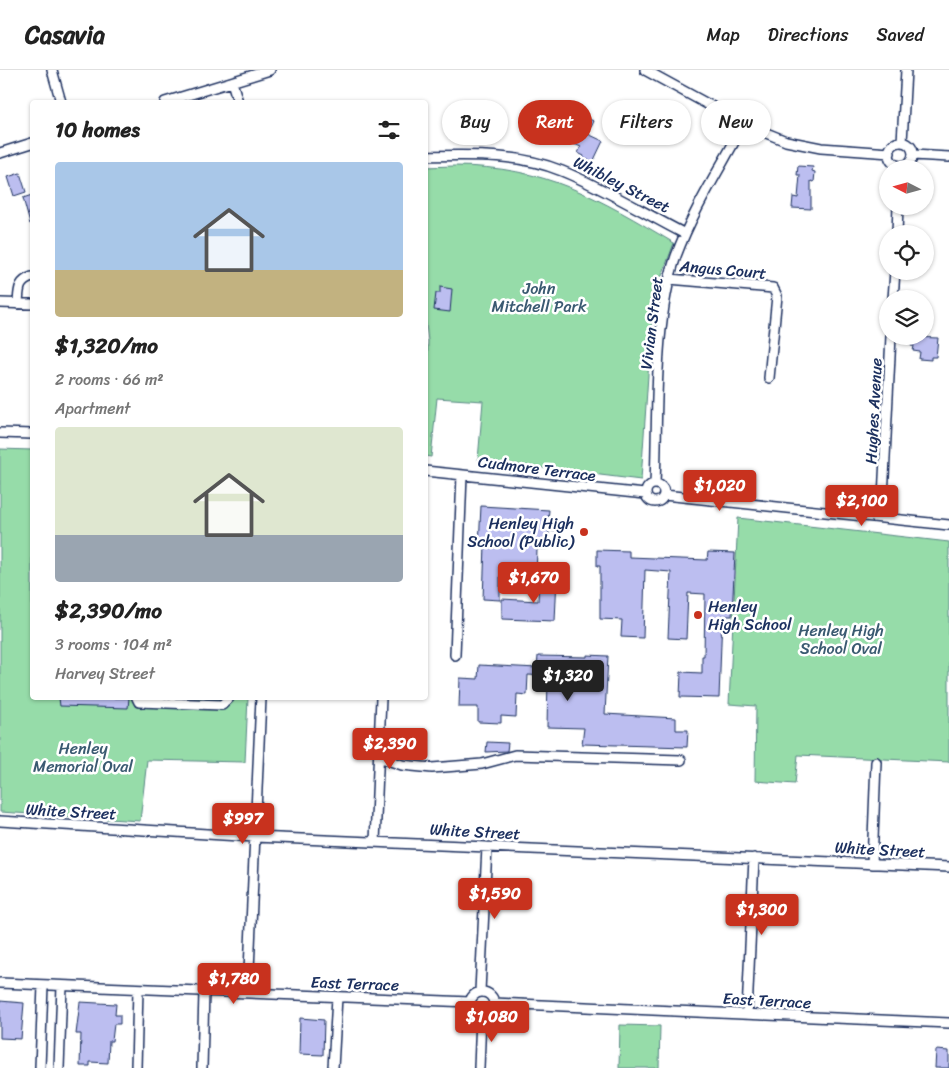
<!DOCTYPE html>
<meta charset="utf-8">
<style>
:root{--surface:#fff;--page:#f2f2f2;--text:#222;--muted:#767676;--line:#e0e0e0;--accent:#c8321e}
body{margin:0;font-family:Sriracha,sans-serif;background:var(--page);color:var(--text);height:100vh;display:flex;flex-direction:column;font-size:19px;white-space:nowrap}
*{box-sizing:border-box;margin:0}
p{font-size:16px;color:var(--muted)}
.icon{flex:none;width:28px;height:28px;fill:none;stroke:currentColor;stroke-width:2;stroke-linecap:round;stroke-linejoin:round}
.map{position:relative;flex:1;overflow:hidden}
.drawer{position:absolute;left:30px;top:30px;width:398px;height:600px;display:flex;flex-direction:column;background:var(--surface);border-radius:5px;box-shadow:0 1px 4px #0004}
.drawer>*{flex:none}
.guide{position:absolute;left:442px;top:30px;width:431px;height:45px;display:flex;gap:10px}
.needle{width:32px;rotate:276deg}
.fabs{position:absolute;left:879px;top:90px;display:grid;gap:10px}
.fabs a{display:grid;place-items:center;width:55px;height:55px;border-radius:50%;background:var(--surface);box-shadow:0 1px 4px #0004;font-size:25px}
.price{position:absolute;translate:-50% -42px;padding:0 11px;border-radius:5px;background:var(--accent);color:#fff;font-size:16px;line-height:32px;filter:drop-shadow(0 1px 2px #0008)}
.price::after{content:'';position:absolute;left:50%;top:30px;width:15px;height:11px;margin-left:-8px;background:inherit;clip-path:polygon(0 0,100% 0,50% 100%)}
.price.selected{background:#222;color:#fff}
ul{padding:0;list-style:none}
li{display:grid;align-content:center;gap:10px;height:265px;padding:0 25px}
li span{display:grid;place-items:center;height:155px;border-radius:5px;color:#555}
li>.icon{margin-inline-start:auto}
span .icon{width:90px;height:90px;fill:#fffc;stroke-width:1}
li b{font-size:21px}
h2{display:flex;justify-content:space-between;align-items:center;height:60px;padding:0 25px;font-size:21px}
.pill{padding:0 18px;border-radius:22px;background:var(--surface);box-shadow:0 1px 4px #0004;font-size:18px;line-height:45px}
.pill.selected{background:var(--accent);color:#fff}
header{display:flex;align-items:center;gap:30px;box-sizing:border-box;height:70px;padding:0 25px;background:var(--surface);border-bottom:1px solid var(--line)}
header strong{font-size:24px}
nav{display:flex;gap:28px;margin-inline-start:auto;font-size:18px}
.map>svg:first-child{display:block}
</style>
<header>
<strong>Casavia</strong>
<nav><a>Map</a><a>Directions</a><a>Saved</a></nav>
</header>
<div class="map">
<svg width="949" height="998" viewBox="0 0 949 998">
<rect width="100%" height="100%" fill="#fff"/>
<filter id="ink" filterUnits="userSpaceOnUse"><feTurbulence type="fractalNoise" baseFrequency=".02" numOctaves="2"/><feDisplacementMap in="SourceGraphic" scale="10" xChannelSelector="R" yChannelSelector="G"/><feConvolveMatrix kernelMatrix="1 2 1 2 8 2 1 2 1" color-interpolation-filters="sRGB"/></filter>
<g filter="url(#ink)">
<path fill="#96dca9" stroke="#588684" d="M454 96C546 96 598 128 674 173L653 230 641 410 478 390 483 331 437 328 431 387 425 386 428 271 425 246V97Z
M0 379 32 380V628H248L245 692 147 690 140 751 0 742Z
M738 448 949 472V692L798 685 795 714 755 711 756 636 729 634Z
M620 955 660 956 659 998H619Z"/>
<path fill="#bcbef0" stroke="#1b2f5e" d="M586 48 594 51 588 64 603 71 593 92 583 88 584 86 578 83 581 77 574 74Z
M798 96 813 97 812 101 815 102 814 112 811 111V139L792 138 793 127 798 128 800 105H797Z
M20 103 26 122 14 126 8 107Z
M32 125V154H30L23 128Z
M440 217 452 219 450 242 434 240 436 223H440Z
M912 267 938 268 936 287H931V290L919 289 920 282 913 281 914 276H911Z
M481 436 549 440 548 450 557 451 556 461H549L548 479H537L536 508 500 506V530L483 529 485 475H479Z
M597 480 629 481V487L707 490 708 482 735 483 732 546H722L719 628 680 627 681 602 702 603V586H704L705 524 688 523 686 569 668 568 671 502 645 500 643 568 621 567 622 550 600 549V496H597Z
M539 506 557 507 555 551 502 549V529L538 531Z
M587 585 608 586 605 644 676 648V660H688L687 677 582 674 584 658 547 657 548 606 528 605 527 625 517 624 516 647 501 646V653L478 652V637H459L460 608 478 609 479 595 537 598 538 586 587 587Z
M59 628H129L128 638 60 636Z
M487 672 508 673 507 681 486 682Z
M0 931 24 933 21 969 0 968Z
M80 932 116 934 115 945H120V954H114L112 971H109L108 993 90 992V996H80L81 964H76Z
M300 948 324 950 323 985 299 984Z
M936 980 949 981V998H935Z"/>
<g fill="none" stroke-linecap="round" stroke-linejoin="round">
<g stroke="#1b2f5e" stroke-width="12">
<path id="minor" d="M52 0 61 32
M645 0 744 54 786 71 821 78 890 83
M232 12 238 32
M165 32 270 0
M902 72 906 0
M889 84a12 12 0 1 1 24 0a12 12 0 1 1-24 0Z
M0 83 32 73
M913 85 949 87
M425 86C471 85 518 83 562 101 604 118 644 143 685 164
M897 164 898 136
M669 209 773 218 777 226 769 308
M893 229 895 201
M0 233 32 234
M18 234C19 219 18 212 32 207
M0 363 32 364
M425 401 645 424
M646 423a9 9 0 1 1 18 0a9 9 0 1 1-18 0Z
M655 414C658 342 653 253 676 186 693 140 721 97 744 54
M664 425 949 455
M882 448 891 266
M455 585 462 405
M137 628 139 632 222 635 229 628
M379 687 402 695 432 698 482 694 515 685 681 690
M0 751 255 767 949 797
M375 772 381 628
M872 794 876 692
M0 913 470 932
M480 921 487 777
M470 934a12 12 0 1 1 24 0a12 12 0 1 1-24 0Z
M248 923 261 628
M494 933 949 953
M747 943 754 788
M40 998 43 915
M59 998 62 916
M136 998 138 919
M202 998 204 922
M333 998 337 927
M479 998 481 946"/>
</g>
<use href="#minor" stroke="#fff" stroke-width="9"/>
</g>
</g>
<g fill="#c8321e" stroke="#fff" stroke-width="2">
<circle cx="584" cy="462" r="5"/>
<circle cx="698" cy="545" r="5"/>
</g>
<g text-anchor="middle" stroke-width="5" stroke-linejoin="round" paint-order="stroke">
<g font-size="16" fill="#1b2f5e" stroke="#fff">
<text transform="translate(622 114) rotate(27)" y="6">Whibley Street</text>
<text transform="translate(723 199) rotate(5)" y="6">Angus Court</text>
<text transform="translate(651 253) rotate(-83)" y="6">Vivian Street</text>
<text transform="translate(873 341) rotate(-87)" y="6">Hughes Avenue</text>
<text transform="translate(537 398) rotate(7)" y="6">Cudmore Terrace</text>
<text transform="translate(71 741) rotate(3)" y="6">White Street</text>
<text transform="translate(475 761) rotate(3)" y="6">White Street</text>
<text transform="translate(880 779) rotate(3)" y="6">White Street</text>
<text transform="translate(355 913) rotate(2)" y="6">East Terrace</text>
<text transform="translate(767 930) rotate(3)" y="6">East Terrace</text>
</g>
<g font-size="16" fill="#3a5a71" stroke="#fff">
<text x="539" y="224">John<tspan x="539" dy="18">Mitchell Park</tspan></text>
<text x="841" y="566">Henley High<tspan x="841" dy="18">School Oval</tspan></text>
<text x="83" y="684">Henley<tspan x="83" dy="18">Memorial Oval</tspan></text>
</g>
<g font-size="16" fill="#1b2f5e" stroke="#fff" text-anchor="end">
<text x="574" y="459">Henley High<tspan x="574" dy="18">School (Public)</tspan></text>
<text x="708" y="542" text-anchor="start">Henley<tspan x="708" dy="18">High School</tspan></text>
</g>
</g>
</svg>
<div class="fabs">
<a><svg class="needle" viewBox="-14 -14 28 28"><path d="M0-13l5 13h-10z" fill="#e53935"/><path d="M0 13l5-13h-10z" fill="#767676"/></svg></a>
<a><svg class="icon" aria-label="locate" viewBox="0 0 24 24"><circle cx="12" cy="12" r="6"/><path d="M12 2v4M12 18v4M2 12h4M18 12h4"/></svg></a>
<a><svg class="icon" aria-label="layers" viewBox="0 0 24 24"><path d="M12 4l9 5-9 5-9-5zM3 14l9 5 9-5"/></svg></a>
</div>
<b class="price" style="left:720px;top:442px">$1,020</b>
<b class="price" style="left:862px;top:457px">$2,100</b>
<b class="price" style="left:534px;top:534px">$1,670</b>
<b class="price selected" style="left:568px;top:632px">$1,320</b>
<b class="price" style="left:390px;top:700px">$2,390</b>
<b class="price" style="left:243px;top:775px">$997</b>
<b class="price" style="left:495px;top:850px">$1,590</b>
<b class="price" style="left:762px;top:866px">$1,300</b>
<b class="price" style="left:234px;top:935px">$1,780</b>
<b class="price" style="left:492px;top:973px">$1,080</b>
<div class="guide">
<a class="pill">Buy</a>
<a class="pill selected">Rent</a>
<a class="pill">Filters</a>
<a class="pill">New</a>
</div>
<section class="drawer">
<h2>10 homes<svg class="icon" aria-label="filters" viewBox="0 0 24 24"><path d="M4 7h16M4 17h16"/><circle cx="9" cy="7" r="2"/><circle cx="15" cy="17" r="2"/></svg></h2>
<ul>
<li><span style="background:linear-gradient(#a9c7e8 70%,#c2b280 0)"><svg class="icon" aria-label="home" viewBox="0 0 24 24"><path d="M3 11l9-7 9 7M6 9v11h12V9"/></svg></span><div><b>$1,320/mo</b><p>2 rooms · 66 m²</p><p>Apartment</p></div></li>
<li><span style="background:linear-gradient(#dfe7d0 70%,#9aa5b1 0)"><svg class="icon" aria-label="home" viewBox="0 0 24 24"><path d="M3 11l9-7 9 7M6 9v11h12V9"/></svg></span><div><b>$2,390/mo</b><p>3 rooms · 104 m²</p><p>Harvey Street</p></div></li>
</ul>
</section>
</div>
